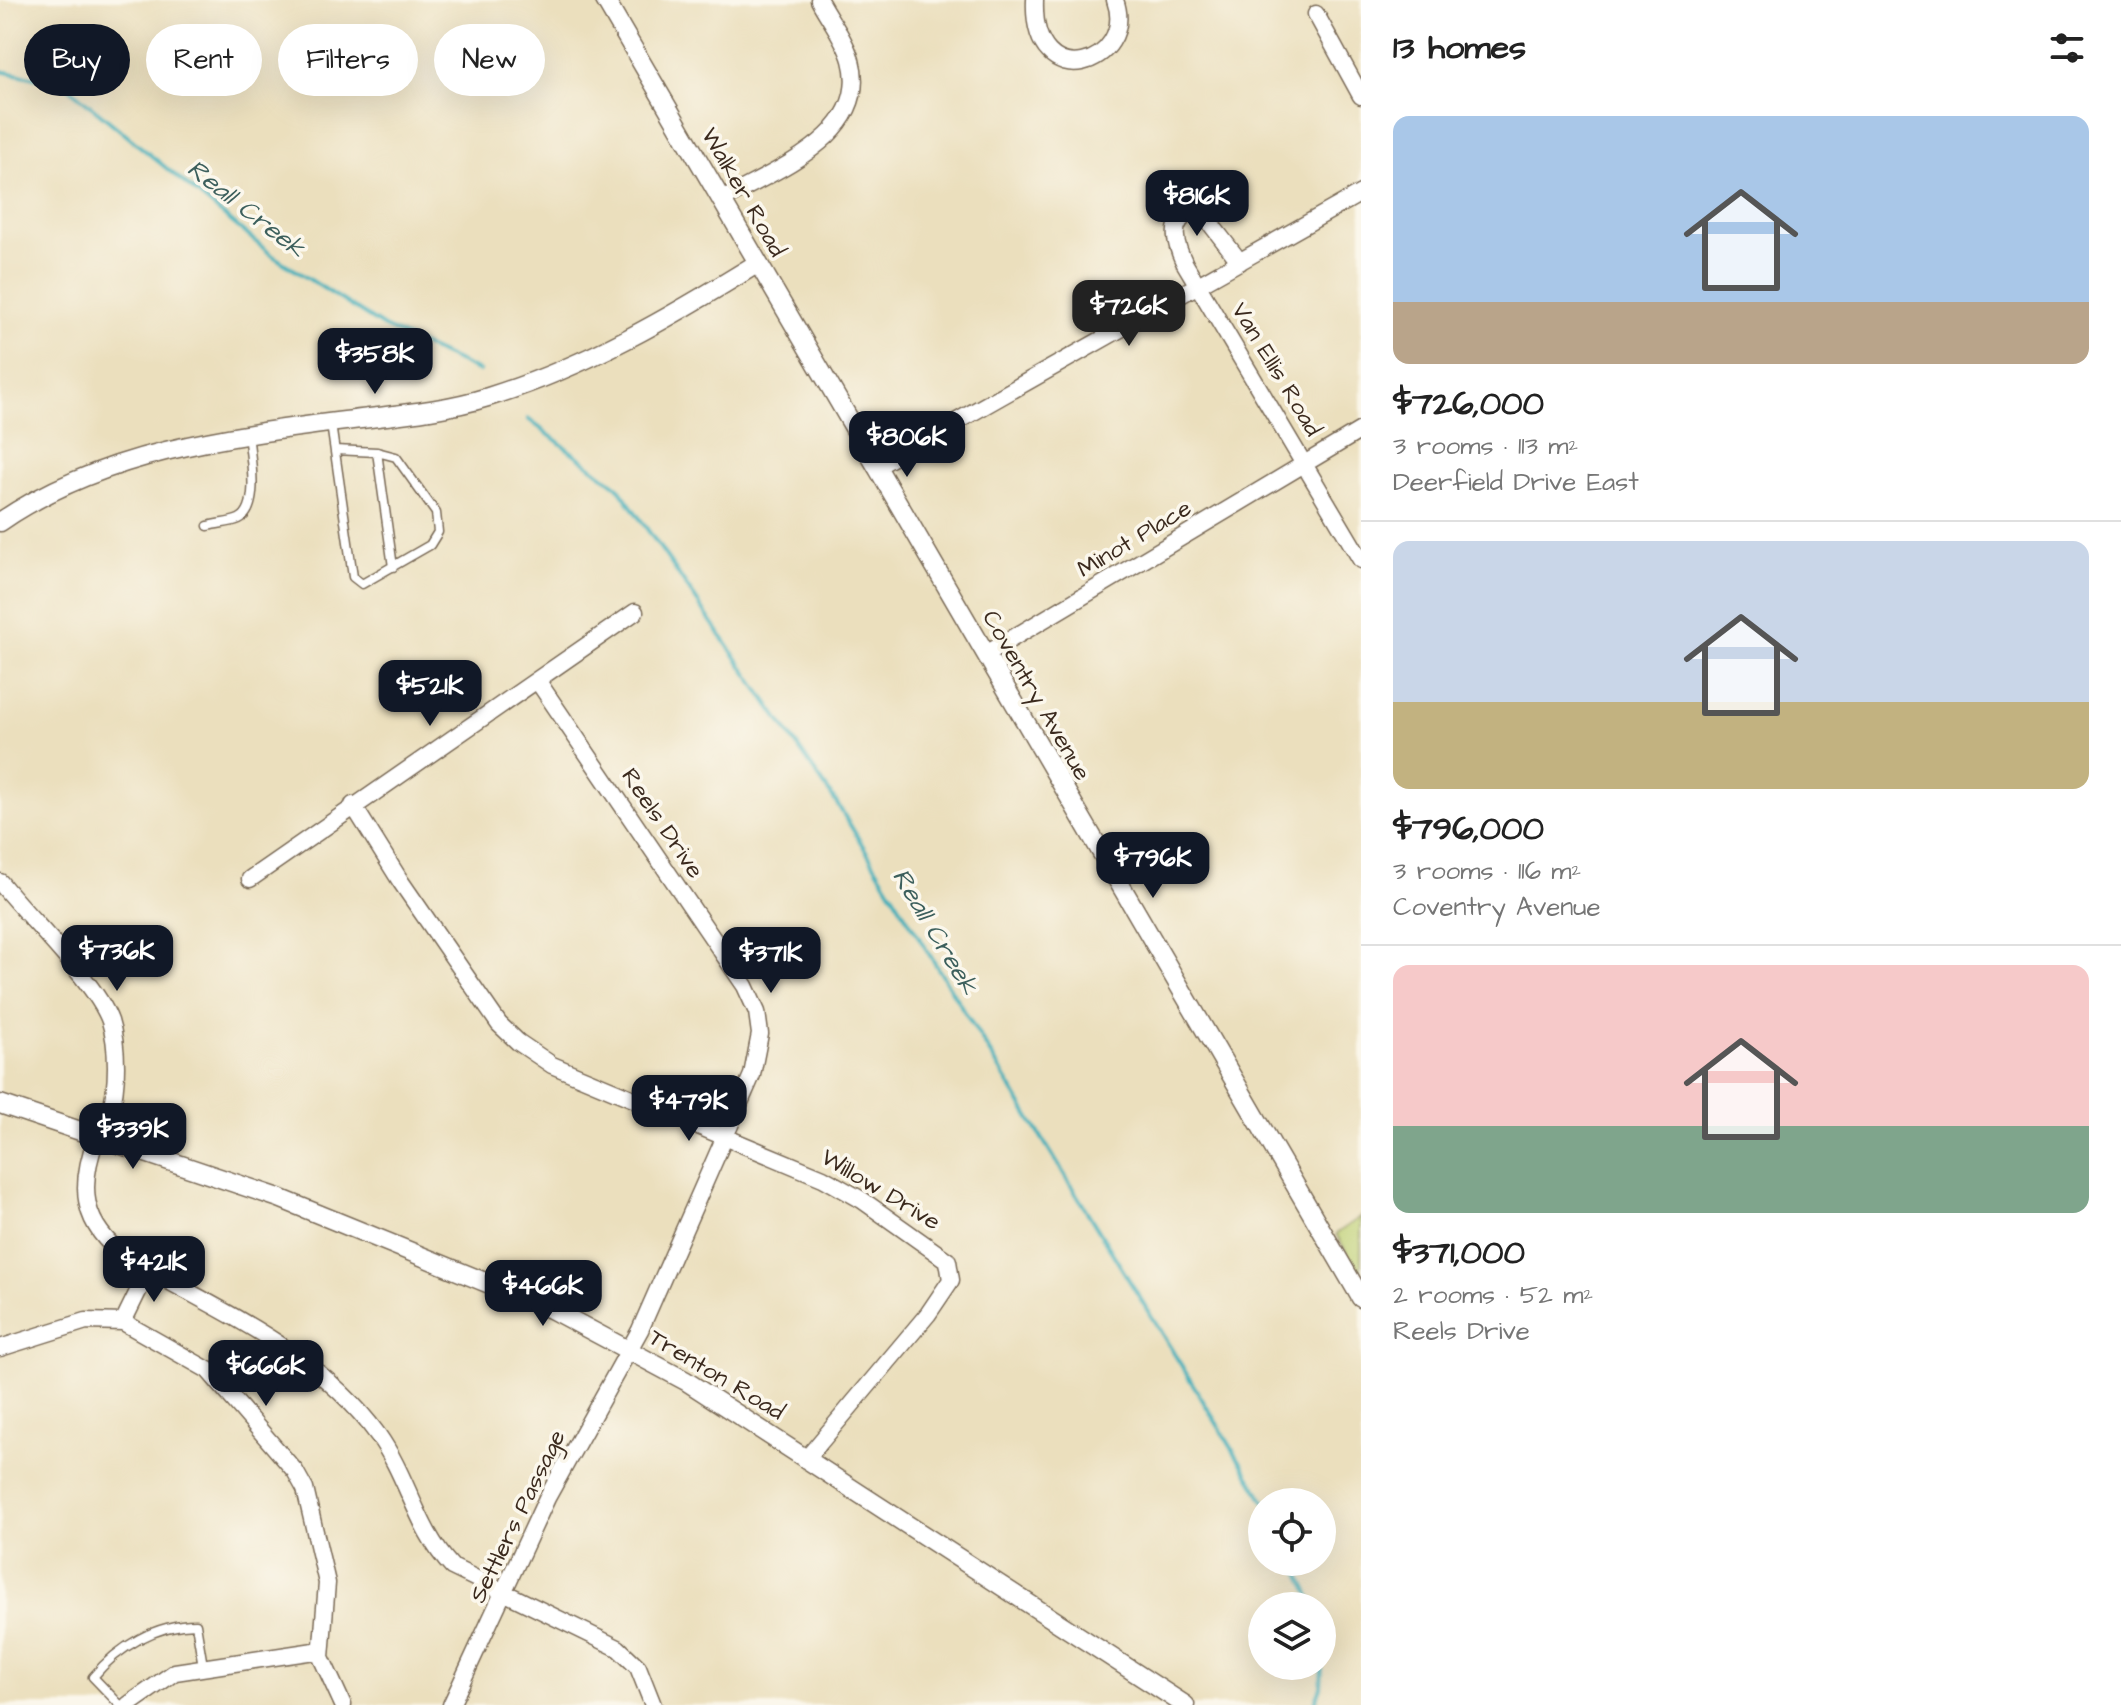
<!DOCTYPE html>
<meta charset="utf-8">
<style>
:root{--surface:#fff;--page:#f2f2f2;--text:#222;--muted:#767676;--line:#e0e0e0;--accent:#111827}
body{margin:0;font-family:"Architects Daughter",sans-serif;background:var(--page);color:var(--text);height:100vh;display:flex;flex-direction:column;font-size:30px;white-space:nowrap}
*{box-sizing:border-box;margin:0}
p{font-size:26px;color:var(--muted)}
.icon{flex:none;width:44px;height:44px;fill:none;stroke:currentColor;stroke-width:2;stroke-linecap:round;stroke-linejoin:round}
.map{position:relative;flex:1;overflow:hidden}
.panel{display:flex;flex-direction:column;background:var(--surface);width:760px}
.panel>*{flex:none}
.banner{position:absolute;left:24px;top:24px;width:760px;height:72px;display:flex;gap:16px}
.buttons{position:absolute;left:1248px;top:1488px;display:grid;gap:16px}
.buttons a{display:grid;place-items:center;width:88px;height:88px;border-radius:50%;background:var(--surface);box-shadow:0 8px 32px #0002;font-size:40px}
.price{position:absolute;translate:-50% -68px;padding:0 18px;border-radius:16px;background:var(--accent);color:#fff;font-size:26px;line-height:52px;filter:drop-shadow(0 2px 4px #0008)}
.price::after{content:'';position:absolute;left:50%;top:48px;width:24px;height:18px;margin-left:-12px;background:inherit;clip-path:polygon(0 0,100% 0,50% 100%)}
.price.on{background:#222;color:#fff}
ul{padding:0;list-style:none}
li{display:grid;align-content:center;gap:16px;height:424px;padding:0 32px}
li+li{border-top:2px solid var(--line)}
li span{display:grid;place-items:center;height:248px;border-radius:16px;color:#555}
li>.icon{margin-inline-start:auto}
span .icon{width:144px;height:144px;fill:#fffc;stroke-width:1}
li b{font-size:34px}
h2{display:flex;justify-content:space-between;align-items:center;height:96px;padding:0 32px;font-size:34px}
.pill{padding:0 28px;border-radius:36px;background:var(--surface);box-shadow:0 8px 32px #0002;font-size:28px;line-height:72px}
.pill.on{background:var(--accent);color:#fff}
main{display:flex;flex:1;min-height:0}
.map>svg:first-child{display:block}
</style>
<main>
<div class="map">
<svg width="1361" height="1705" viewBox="0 0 1361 1705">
<rect width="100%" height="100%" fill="#fbf7ec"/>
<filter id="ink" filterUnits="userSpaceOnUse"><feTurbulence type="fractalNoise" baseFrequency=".0125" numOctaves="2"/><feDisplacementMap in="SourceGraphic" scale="16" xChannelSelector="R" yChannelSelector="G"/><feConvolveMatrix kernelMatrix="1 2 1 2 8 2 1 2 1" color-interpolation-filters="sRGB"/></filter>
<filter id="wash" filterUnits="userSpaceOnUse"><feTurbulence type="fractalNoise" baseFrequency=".006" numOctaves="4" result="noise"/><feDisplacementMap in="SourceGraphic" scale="32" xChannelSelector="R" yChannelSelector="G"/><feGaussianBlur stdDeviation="1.8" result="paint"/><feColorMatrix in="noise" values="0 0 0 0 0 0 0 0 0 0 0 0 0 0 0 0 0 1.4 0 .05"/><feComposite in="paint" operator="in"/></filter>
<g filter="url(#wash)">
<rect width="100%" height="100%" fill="#ebdfbd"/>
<path fill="#bdcf71" stroke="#7c7c48" stroke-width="2" d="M1361 1217V1276L1336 1234Z"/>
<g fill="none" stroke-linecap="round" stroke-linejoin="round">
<path stroke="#3eaeb9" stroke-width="4" d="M0 71 63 83 273 256 384 327 479 371
M528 419 618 487 836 802 1265 1502
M1294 1562 1315 1606
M1322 1620V1649
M1314 1705 1321 1687 1322 1666"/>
</g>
</g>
<g filter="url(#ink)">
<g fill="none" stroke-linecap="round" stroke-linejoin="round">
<g stroke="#796956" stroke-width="11">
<path id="service" d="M331 424 353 577 362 584 430 545 438 532 436 513 396 457 377 452 335 450
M377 452 393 567
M208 526C218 523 230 523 239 519 261 509 250 454 248 434
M120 1705 93 1677C118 1647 156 1624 196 1624L203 1666"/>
</g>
<g stroke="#796956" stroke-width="19">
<path id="minor" d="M1035 0C1031 101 1138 64 1115 0
M1316 14 1361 96
M721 201C773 170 872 136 851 60 845 39 829 19 819 0
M1240 262 1210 223 1192 212C1167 221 1176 246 1185 264L1361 560
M876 467 1361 193
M986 654 1361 430
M353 805 401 882 499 1024 518 1042 552 1065 823 1178 862 1200 948 1261 951 1280 928 1314 807 1458
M250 879 635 612
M0 882C28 918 96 982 110 1021 118 1046 118 1087 110 1112 107 1121 100 1130 96 1139 78 1188 82 1225 126 1257 214 1309 317 1350 378 1435 408 1477 417 1530 452 1567L618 1648 638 1667 653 1705
M123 1322 149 1269
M0 1348 86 1321 123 1322 208 1370 295 1471 305 1489 327 1583 321 1657 343 1705
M128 1705 175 1672 321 1650
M451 1705 547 1498 640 1330 752 1075 760 1034 757 1012 745 986 537 680"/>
</g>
<g stroke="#796956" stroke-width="21">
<path id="tertiary" d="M605 0 1361 1298
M0 522C101 452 227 436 345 421 392 415 443 411 488 397 586 367 671 317 758 263
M0 1104 279 1198 551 1309 686 1381 1185 1705"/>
</g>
<use href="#service" stroke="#fff" stroke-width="8"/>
<use href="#minor" stroke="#fff" stroke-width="16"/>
<use href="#tertiary" stroke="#fff" stroke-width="18"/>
</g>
</g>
<g text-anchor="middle" stroke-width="7" stroke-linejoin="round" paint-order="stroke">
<g font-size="24" fill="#3b2a1e" stroke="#fbf7ec">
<text transform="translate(744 192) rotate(60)" y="8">Walker Road</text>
<text transform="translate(1277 369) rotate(59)" y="8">Van Ellis Road</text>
<text transform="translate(1134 538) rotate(-31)" y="8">Minot Place</text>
<text transform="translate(1037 695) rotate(60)" y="8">Coventry Avenue</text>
<text transform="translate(663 823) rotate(56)" y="8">Reels Drive</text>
<text transform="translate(881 1189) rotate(31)" y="8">Willow Drive</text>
<text transform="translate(717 1374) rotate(31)" y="8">Trenton Road</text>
<text transform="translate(517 1516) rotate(-64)" y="8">Settlers Passage</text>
</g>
<g font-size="26" font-style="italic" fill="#3c5f5c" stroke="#fbf7ec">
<text transform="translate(247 208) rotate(38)" y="9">Reall Creek</text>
<text transform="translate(936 931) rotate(59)" y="9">Reall Creek</text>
</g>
</g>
</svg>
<div class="buttons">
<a><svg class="icon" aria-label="locate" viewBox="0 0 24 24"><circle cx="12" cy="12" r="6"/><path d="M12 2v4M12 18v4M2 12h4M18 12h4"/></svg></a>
<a><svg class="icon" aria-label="layers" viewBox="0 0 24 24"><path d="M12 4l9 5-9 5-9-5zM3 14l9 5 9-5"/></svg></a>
</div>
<b class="price" style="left:1197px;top:238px">$816K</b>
<b class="price on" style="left:1129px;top:348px">$726K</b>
<b class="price" style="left:375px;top:396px">$358K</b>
<b class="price" style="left:907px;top:479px">$806K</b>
<b class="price" style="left:430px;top:728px">$521K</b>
<b class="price" style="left:1153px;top:900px">$796K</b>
<b class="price" style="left:117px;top:993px">$736K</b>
<b class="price" style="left:771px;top:995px">$371K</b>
<b class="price" style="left:689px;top:1143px">$479K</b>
<b class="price" style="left:133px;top:1171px">$339K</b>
<b class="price" style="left:154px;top:1304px">$421K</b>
<b class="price" style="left:543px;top:1328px">$466K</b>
<b class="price" style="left:266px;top:1408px">$666K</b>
<div class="banner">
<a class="pill on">Buy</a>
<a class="pill">Rent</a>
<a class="pill">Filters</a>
<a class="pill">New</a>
</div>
</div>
<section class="panel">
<h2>13 homes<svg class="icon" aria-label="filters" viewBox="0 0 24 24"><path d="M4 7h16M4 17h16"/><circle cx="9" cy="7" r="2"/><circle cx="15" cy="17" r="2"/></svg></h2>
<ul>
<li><span style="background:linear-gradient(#a9c7e8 75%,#b9a48a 0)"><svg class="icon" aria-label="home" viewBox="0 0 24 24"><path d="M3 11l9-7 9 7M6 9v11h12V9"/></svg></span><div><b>$726,000</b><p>3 rooms · 113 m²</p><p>Deerfield Drive East</p></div></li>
<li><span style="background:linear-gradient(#c9d6e8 65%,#c2b280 0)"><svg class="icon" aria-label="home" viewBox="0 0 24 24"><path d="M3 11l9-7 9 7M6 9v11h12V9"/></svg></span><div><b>$796,000</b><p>3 rooms · 116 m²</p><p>Coventry Avenue</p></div></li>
<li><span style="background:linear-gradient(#f6c9c9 65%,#7fa58c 0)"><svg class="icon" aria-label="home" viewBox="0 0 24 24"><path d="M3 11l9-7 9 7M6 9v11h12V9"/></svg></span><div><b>$371,000</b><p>2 rooms · 52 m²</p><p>Reels Drive</p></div></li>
</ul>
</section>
</main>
